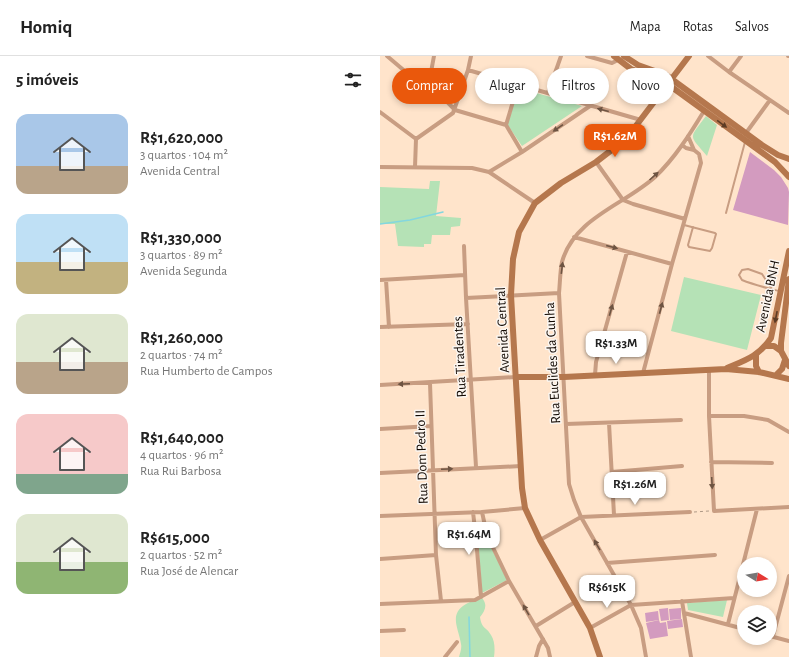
<!DOCTYPE html>
<html lang="pt">
<meta charset="utf-8">
<style>
:root{--surface:#fff;--page:#f2f2f2;--text:#222;--muted:#767676;--line:#e0e0e0;--accent:#ea580c}
body{margin:0;font-family:"Alegreya Sans",sans-serif;background:var(--page);color:var(--text);height:100vh;display:flex;flex-direction:column;font-size:15px;white-space:nowrap}
*{box-sizing:border-box;margin:0}
p{font-size:13px;color:var(--muted)}
.icon{flex:none;width:22px;height:22px;fill:none;stroke:currentColor;stroke-width:2;stroke-linecap:round;stroke-linejoin:round}
.map{position:relative;flex:1;overflow:hidden}
.panel{display:flex;flex-direction:column;background:var(--surface);width:380px}
.panel>*{flex:none}
.guide{position:absolute;left:12px;top:12px;width:337px;height:36px;display:flex;gap:8px}
.needle{width:26px;rotate:101deg}
.tools{position:absolute;left:357px;top:501px;display:grid;gap:8px}
.tools a{display:grid;place-items:center;width:40px;height:40px;border-radius:50%;background:var(--surface);box-shadow:0 2px 6px #0003;font-size:20px}
.price{position:absolute;translate:-50% -34px;padding:0 9px;border-radius:8px;background:#fff;color:#222;font-size:13px;line-height:26px;filter:drop-shadow(0 1px 2px #0008)}
.price::after{content:'';position:absolute;left:50%;top:24px;width:12px;height:9px;margin-left:-6px;background:inherit;clip-path:polygon(0 0,100% 0,50% 100%)}
.price.selected{background:var(--accent);color:#fff}
ul{padding:0;list-style:none}
li{display:flex;align-items:center;gap:12px;height:100px;padding:0 16px}
li span{display:grid;place-items:center;flex:none;width:112px;height:80px;border-radius:12px;color:#555}
li>.icon{margin-inline-start:auto}
span .icon{width:48px;height:48px;fill:#fffc;stroke-width:1}
li b{font-size:17px}
h2{display:flex;justify-content:space-between;align-items:center;height:48px;padding:0 16px;font-size:17px}
.chip{padding:0 14px;border-radius:18px;background:var(--surface);box-shadow:0 2px 6px #0003;font-size:14px;line-height:36px}
.chip.selected{background:var(--accent);color:#fff}
header{display:flex;align-items:center;gap:24px;box-sizing:border-box;height:56px;padding:0 20px;background:var(--surface);border-bottom:1px solid var(--line)}
header strong{font-size:19px}
nav{display:flex;gap:22px;margin-inline-start:auto;font-size:14px}
main{display:flex;flex:1;min-height:0}
.map>svg:first-child{display:block}
</style>
<header>
<strong>Homiq</strong>
<nav><a>Mapa</a><a>Rotas</a><a>Salvos</a></nav>
</header>
<main>
<section class="panel">
<h2>5 imóveis<svg class="icon" aria-label="filters" viewBox="0 0 24 24"><path d="M4 7h16M4 17h16"/><circle cx="9" cy="7" r="2"/><circle cx="15" cy="17" r="2"/></svg></h2>
<ul>
<li><span style="background:linear-gradient(#a9c7e8 65%,#b9a48a 0)"><svg class="icon" aria-label="home" viewBox="0 0 24 24"><path d="M3 11l9-7 9 7M6 9v11h12V9"/></svg></span><div><b>R$1,620,000</b><p>3 quartos · 104 m²</p><p>Avenida Central</p></div></li>
<li><span style="background:linear-gradient(#bfe0f5 60%,#c2b280 0)"><svg class="icon" aria-label="home" viewBox="0 0 24 24"><path d="M3 11l9-7 9 7M6 9v11h12V9"/></svg></span><div><b>R$1,330,000</b><p>3 quartos · 89 m²</p><p>Avenida Segunda</p></div></li>
<li><span style="background:linear-gradient(#dfe7d0 60%,#b9a48a 0)"><svg class="icon" aria-label="home" viewBox="0 0 24 24"><path d="M3 11l9-7 9 7M6 9v11h12V9"/></svg></span><div><b>R$1,260,000</b><p>2 quartos · 74 m²</p><p>Rua Humberto de Campos</p></div></li>
<li><span style="background:linear-gradient(#f6c9c9 75%,#7fa58c 0)"><svg class="icon" aria-label="home" viewBox="0 0 24 24"><path d="M3 11l9-7 9 7M6 9v11h12V9"/></svg></span><div><b>R$1,640,000</b><p>4 quartos · 96 m²</p><p>Rua Rui Barbosa</p></div></li>
<li><span style="background:linear-gradient(#dfe7d0 60%,#8fb573 0)"><svg class="icon" aria-label="home" viewBox="0 0 24 24"><path d="M3 11l9-7 9 7M6 9v11h12V9"/></svg></span><div><b>R$615,000</b><p>2 quartos · 52 m²</p><p>Rua José de Alencar</p></div></li>
</ul>
</section>
<div class="map">
<svg width="409" height="601" viewBox="0 0 409 601">
<rect width="100%" height="100%" fill="#ffe4cb"/>
<path fill="#b5e2b6" d="M139 32 202 50 142 90 127 68Z
M326 60 337 69 327 100C309 78 308 84 326 60Z
M50 125H60L56 160 81 162 80 170 71 171 70 179H52L51 188H44V191L18 190 15 168H0V131L49 133Z
M304 221 381 239 367 294 291 275Z
M101 480 106 481 127 524 102 537 98 483Z
M102 542C108 549 105 555 100 561 102 574 106 570 111 579 115 585 115 594 114 601H79C80 597 82 592 81 588 79 573 68 558 86 548 91 545 97 544 102 542Z
M347 544 343 561 308 554 307 547Z"/>
<g fill="none" stroke-linecap="round" stroke-linejoin="round">
<path stroke="#83d7de" stroke-width="1.5" d="M0 168 30 164 63 156
M89 561 90 601"/>
</g>
<path fill="#d39bbf" d="M370 96 394 114 401 121 408 132 409 136 408 169 353 154Z
M288 552 289 564 281 565 279 553Z
M301 552V563L290 564 289 553Z
M278 555 279 564 266 566 265 557Z
M302 563 303 571 288 573 287 565Z
M279 564 280 567 286 566 288 580 270 583 266 567Z"/>
<g fill="none" stroke-linecap="round" stroke-linejoin="round">
<path stroke="#af9a87" stroke-width="1" stroke-dasharray="3 3" stroke-linecap="butt" d="M314 456 329 455"/>
<path stroke="#c89d82" stroke-width="2" d="M346 157 365 86
M304 169 335 177 336 178 332 192 330 195 309 191 308 189 313 171
M392 233 382 218 368 213 362 214 359 219 362 224C374 229 387 232 399 235"/>
<path stroke="#c89d82" stroke-width="4" d="M7 0 27 17 49 27 75 54 126 69 142 96
M207 0 232 7 238 4
M328 0 349 16 409 57
M408 0H409
M88 14 261 64
M349 16 361 0
M49 27 54 0
M168 37 181 0
M0 56 36 83
M126 69 138 29
M366 77 390 44
M36 83 73 57 88 14 91 0
M302 89 306 92 314 94
M216 106 243 144
M0 111 92 112 109 116 155 147
M35 111 36 83
M109 116 142 96 210 50
M243 144 253 148 305 163
M194 181 292 208
M84 190 86 242 96 411
M0 224 85 219
M6 224 9 271
M86 242 179 237
M0 271 88 268
M329 314V360L334 455 409 451
M263 317 292 208 321 107 319 98 314 94 308 80
M215 319 216 306 247 196
M50 327 56 499 61 545
M0 329 136 321
M329 360H364L388 364 409 376
M229 367 234 459
M186 368 301 364
M0 373 51 370
M331 406 392 407
M232 416 302 410
M0 417 141 410
M93 456 96 482 101 541
M102 456 107 479 129 525 168 592 170 601
M0 460 102 456 145 452
M96 482 101 478 107 479
M160 484 201 461 310 456
M0 503 56 499
M227 507 335 499
M302 545 311 601
M0 548 95 544 129 525
M304 557 364 573
M348 568 377 453
M156 570 195 546
M210 572 251 549 354 542
M0 575 24 574
M390 580 409 585
M393 580 409 520
M65 601 77 586
M156 601 159 590 163 583
M266 601 261 572 251 549 201 461 194 444 189 428 179 237C180 227 180 216 182 206 194 162 244 149 275 121 295 102 310 78 324 55"/>
<path stroke="#b5774d" stroke-width="6" d="M234 0 251 13 282 24 395 106 409 121
M244 0 258 9 286 19 382 89 398 99 409 103
M409 223 401 287V295L409 310
M386 290H394L401 295
M376 299V310L379 316
M347 312C366 304 379 300 391 282L409 195
M396 319 402 313 405 304
M136 321H184L346 313 379 316 409 323
M220 601 210 572 160 484 145 452 142 432 131 239 133 203 139 176 155 147 181 127 216 106 242 86 252 75 309 0"/>
</g>
<defs><path id="oneway-solid" d="M-6-.8H1V-3.2L6.5 0L1 3.2V.8H-6Z"/></defs>
<g fill="#6e5442">
<use href="#oneway-solid" transform="translate(223 54) rotate(-165)"/>
<use href="#oneway-solid" transform="translate(178 72) rotate(146)"/>
<use href="#oneway-solid" transform="translate(274 120) rotate(-42)"/>
<use href="#oneway-solid" transform="translate(232 191) rotate(15)"/>
<use href="#oneway-solid" transform="translate(182 212) rotate(-83)"/>
<use href="#oneway-solid" transform="translate(281 252) rotate(-75)"/>
<use href="#oneway-solid" transform="translate(231 254) rotate(-74)"/>
<use href="#oneway-solid" transform="translate(24 328) rotate(178)"/>
<use href="#oneway-solid" transform="translate(67 413) rotate(-3)"/>
<use href="#oneway-solid" transform="translate(332 427) rotate(87)"/>
<use href="#oneway-solid" transform="translate(217 489) rotate(-120)"/>
<use href="#oneway-solid" transform="translate(146 554) rotate(-120)"/>
</g>
<g fill="#5c3b24">
<use href="#oneway-solid" transform="translate(342 68) rotate(36)"/>
<use href="#oneway-solid" transform="translate(396 261) rotate(101)"/>
</g>
<g text-anchor="middle" stroke-width="3" stroke-linejoin="round" paint-order="stroke">
<g font-size="14" fill="#130a03" stroke="#fbf6f1">
<text transform="translate(387 240) rotate(-78)" y="5">Avenida BNH</text>
<text transform="translate(122 274) rotate(-93)" y="5">Avenida Central</text>
<text transform="translate(79 301) rotate(-93)" y="5">Rua Tiradentes</text>
<text transform="translate(172 307) rotate(-93)" y="5">Rua Euclides da Cunha</text>
<text transform="translate(41 401) rotate(-92)" y="5">Rua Dom Pedro II</text>
</g>
</g>
</svg>
<div class="tools">
<a><svg class="needle" viewBox="-14 -14 28 28"><path d="M0-13l5 13h-10z" fill="#e53935"/><path d="M0 13l5-13h-10z" fill="#767676"/></svg></a>
<a><svg class="icon" aria-label="layers" viewBox="0 0 24 24"><path d="M12 4l9 5-9 5-9-5zM3 14l9 5 9-5"/></svg></a>
</div>
<b class="price selected" style="left:235px;top:102px">R$1.62M</b>
<b class="price" style="left:236px;top:309px">R$1.33M</b>
<b class="price" style="left:255px;top:450px">R$1.26M</b>
<b class="price" style="left:89px;top:500px">R$1.64M</b>
<b class="price" style="left:227px;top:553px">R$615K</b>
<div class="guide">
<a class="chip selected">Comprar</a>
<a class="chip">Alugar</a>
<a class="chip">Filtros</a>
<a class="chip">Novo</a>
</div>
</div>
</main>
